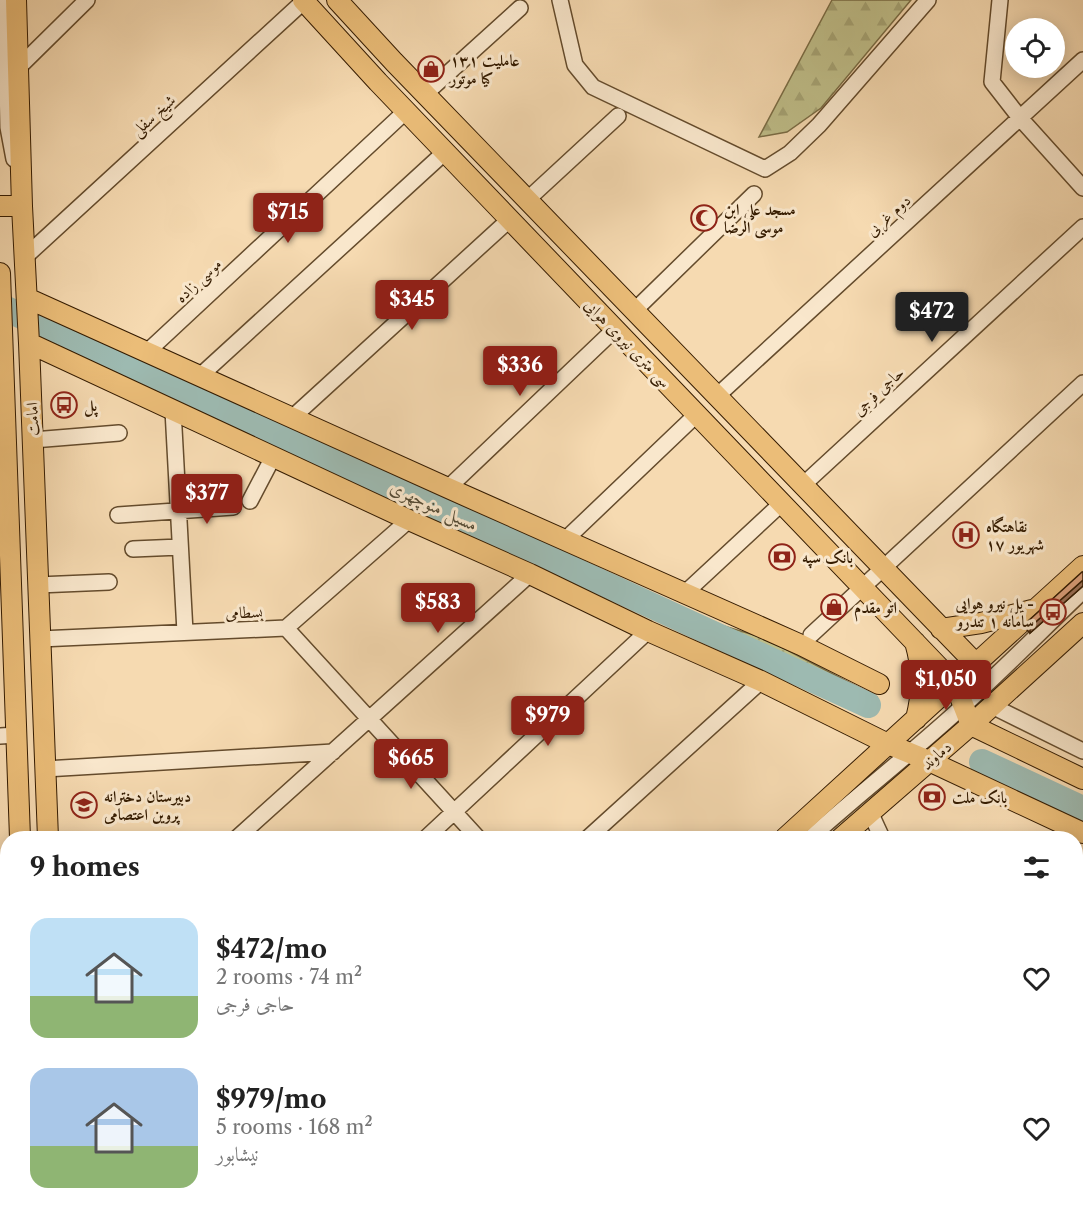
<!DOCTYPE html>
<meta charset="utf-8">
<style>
:root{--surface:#fff;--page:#f2f2f2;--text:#222;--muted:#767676;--accent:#8f2418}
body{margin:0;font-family:"Libre Caslon Text",Amiri,serif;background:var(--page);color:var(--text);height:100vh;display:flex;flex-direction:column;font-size:22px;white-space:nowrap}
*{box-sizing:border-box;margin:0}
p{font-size:20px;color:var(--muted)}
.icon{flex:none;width:33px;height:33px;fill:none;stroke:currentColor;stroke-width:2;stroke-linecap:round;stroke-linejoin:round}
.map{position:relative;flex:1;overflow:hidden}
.drawer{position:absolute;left:0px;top:831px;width:1083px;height:384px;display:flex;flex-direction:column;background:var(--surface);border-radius:24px 24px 0 0;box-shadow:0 3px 15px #0003}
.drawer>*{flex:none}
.fabs{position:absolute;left:1005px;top:18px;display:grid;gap:12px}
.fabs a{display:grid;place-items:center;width:60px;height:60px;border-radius:50%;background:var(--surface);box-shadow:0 3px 15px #0003;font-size:30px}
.price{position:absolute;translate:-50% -51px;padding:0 14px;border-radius:6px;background:var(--accent);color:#fff;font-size:20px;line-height:39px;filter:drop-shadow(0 2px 3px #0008)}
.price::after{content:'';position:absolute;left:50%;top:36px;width:18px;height:14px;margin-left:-9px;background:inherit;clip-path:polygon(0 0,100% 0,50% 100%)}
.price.current{background:#222;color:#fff}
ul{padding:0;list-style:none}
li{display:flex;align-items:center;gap:18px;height:150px;padding:0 30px}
li span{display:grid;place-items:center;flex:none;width:168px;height:120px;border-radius:18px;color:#555}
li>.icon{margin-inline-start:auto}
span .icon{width:72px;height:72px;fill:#fffc;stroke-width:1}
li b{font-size:26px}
h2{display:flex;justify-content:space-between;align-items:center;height:72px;padding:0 30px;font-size:26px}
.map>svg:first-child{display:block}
</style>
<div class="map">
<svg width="1083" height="1215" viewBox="0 0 1083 1215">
<defs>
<pattern id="grass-dots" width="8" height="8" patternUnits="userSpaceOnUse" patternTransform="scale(1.5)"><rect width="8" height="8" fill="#bfbe89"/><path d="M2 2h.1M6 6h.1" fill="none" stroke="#a5a374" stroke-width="1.8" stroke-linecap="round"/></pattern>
<pattern id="forest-firs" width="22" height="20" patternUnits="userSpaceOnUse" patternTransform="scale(1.5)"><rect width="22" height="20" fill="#bfbe89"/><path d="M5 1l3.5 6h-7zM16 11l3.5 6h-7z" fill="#a5a374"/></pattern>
</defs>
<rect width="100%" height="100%" fill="#f6dab1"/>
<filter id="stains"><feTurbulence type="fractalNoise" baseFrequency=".00333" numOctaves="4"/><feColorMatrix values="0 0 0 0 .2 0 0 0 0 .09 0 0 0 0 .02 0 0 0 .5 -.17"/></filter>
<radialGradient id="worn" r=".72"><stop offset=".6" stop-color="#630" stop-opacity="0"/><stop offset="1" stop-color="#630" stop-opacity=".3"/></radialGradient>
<path fill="url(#grass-dots)" stroke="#7a6c44" stroke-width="1.5" d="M714 623 764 638 877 697 864 715 705 642Z
M14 1208H85L81 1215H19Z"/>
<path fill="url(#forest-firs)" stroke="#7a6c44" stroke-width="1.5" d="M832 0H911L821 108 787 132 759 137Z"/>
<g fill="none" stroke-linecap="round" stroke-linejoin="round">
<path stroke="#9dbab1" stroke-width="26" d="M0 306 868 705
M982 762 1083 809"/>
<g stroke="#644b2c" stroke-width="18">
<path id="minor" d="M5 0 8 127 14 159
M560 0 575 65 593 87 765 169 790 153 819 125 928 0
M1000 0 992 82 1020 118 1083 188
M18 68 87 0
M425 94 520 8
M527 200 618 116
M26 256 304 1
M634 311 754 194
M147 352 406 111
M200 376 445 152
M717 396 1083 60
M173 410 185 632
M293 417 510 219
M33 440 119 433
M803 485 1083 227
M448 488 615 329
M250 501 273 457
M118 515 233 507
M565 540 697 414
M133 549 180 547
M38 585 109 582
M684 594 782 503
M286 628 478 838
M811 635 1083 383
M40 639 286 628 409 520
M992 706 1083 751
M0 736 17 735
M45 769 333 752
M870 812 882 838
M237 838 530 574
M426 838 648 631
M588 838 761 681
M810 838C860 793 913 752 963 706 1004 669 1043 629 1083 591
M1076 877 1083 874
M0 890H8
M1076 1032 1083 1029
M0 1138 8 1146
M1076 1161 1083 1158
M258 1208 268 1215
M488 1208 491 1215
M590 1208 593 1215
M708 1208 711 1215
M892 1208 890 1209 892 1215
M1064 1208 1068 1215
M184 1215 191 1208
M403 1215 411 1208
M609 1215 617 1208
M1029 1215 1036 1208"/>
</g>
<g stroke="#341b00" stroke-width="22">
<path id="major" d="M16 0 22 206 29 343 48 838
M303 0 378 82 955 684 971 725 1083 779
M337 0 394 62 976 664
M0 206H22
M0 273 20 838
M27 298 448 488 801 645 879 684
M29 343 409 520 530 574 648 631 761 681 888 744 929 761 1083 833
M941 629 981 623 1032 610
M915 642C923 670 923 691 916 719
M785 838 1083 566
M841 838 971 725 1083 623
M0 1172 8 1160
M0 1213 1 1215
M99 1215 101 1208
M373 1215 381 1208
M433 1215 441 1208"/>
</g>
<use href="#minor" stroke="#f9e7cc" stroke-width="15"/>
<use href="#major" stroke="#ebbd78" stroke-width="20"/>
</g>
<path fill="#bc8969" stroke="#341b00" stroke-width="1.5" d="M1083 572V586L1030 633 1026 629V623Z"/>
<path fill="#996f55" stroke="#341b00" stroke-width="1.5" d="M1083 580V586L1030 633V627Z"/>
<path fill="#db9f7a" stroke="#341b00" stroke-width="1.5" d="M1082 572H1083V580L1030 627 1026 623Z"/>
<defs>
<g id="shop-ring" transform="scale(1.35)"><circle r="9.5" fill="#f9e7cc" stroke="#8f2418" stroke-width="1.5"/><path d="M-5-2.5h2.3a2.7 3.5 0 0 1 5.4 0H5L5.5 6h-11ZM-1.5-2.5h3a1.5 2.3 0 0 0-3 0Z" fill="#8f2418"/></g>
<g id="mosque-ring" transform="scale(1.35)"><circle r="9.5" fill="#f9e7cc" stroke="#8f2418" stroke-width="1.5"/><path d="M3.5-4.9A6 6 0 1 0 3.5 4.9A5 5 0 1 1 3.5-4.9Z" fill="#8f2418"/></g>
<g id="bus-ring" transform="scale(1.35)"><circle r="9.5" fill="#f9e7cc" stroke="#8f2418" stroke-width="1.5"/><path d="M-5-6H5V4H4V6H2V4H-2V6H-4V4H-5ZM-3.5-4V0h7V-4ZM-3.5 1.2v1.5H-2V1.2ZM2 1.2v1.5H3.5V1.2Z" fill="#8f2418"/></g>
<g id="hospital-ring" transform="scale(1.35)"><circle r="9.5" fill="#f9e7cc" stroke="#8f2418" stroke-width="1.5"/><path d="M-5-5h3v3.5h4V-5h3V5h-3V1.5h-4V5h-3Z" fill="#8f2418"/></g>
<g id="bank-ring" transform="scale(1.35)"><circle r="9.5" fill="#f9e7cc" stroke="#8f2418" stroke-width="1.5"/><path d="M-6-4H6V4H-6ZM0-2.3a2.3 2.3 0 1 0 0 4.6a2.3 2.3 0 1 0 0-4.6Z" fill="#8f2418"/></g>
<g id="school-ring" transform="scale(1.35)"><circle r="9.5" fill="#f9e7cc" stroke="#8f2418" stroke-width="1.5"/><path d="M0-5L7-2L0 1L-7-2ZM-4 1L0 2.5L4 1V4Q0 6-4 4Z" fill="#8f2418"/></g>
</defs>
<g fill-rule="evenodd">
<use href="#shop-ring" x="431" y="69"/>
<use href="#mosque-ring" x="704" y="218"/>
<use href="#bus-ring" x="64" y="405"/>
<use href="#hospital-ring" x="966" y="535"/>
<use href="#bank-ring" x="782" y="557"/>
<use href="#shop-ring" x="834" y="607"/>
<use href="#bus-ring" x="1053" y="612"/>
<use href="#bank-ring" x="932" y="797"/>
<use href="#school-ring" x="84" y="805"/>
</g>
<g text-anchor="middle" stroke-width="6" stroke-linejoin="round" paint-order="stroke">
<g font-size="16" font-weight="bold" fill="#341b00" stroke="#f9e7cc" text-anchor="start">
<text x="450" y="66">عاملیت ۱۳۱<tspan x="450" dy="18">کیا موتور</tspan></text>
<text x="724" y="215">مسجد علی ابن<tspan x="724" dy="18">موسی الرضا</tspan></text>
<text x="84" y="411">پل</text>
<text x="986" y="532">نقاهتگاه<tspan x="986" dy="18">۱۷ شهریور</tspan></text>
<text x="802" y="563">بانک سپه</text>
<text x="1034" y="609" text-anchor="end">پل نیرو هوایی -<tspan x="1034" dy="18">سامانه ۱ تندرو</tspan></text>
<text x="854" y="613">اتو مقدم</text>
<text x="104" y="802">دبیرستان دخترانه<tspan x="104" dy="18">پروین اعتصامی</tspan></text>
<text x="952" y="803">بانک ملت</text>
</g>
<g font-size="16" fill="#341b00" stroke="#f9e7cc">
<text transform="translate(153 115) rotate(-42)" y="6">شیخ سفلی</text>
<text transform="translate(888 215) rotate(-42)" y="6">دوم غربی</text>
<text transform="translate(198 280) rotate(-43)" y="6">موسی زاده</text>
<text transform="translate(628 343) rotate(46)" y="6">سی متری نیروی هوایی</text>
<text transform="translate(878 391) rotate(-43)" y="6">حاجی فرجی</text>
<text transform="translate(32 419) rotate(-92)" y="6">امامت</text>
<text transform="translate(244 612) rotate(-2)" y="6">بسطامی</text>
<text transform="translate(936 755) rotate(-41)" y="6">دماوند</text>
</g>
<g font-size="18" font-style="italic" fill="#544b35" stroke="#f9e7cc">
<text transform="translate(434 506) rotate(25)" y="6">مسیل منوچهری</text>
</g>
</g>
<rect width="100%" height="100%" filter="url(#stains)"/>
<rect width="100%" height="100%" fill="url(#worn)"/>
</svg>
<div class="fabs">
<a><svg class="icon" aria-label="locate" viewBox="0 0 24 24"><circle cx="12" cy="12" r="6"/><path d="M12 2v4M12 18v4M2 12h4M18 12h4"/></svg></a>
</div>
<b class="price" style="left:288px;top:244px">$715</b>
<b class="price" style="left:412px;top:331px">$345</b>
<b class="price current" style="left:932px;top:343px">$472</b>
<b class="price" style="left:520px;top:397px">$336</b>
<b class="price" style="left:207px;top:525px">$377</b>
<b class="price" style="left:438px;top:634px">$583</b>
<b class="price" style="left:946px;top:711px">$1,050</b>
<b class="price" style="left:548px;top:747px">$979</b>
<b class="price" style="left:411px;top:790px">$665</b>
<section class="drawer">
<h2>9 homes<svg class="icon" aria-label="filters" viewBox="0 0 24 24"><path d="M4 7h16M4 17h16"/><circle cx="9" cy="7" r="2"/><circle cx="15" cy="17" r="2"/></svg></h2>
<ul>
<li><span style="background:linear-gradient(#bfe0f5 65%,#8fb573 0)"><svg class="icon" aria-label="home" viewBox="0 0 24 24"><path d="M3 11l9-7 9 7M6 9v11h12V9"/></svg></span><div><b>$472/mo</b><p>2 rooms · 74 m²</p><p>حاجی فرجی</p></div><svg class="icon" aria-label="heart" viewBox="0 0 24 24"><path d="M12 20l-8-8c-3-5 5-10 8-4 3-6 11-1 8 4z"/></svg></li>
<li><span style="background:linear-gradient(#a9c7e8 65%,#8fb573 0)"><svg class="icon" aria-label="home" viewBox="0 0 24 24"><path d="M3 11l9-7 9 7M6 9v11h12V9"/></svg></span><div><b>$979/mo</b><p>5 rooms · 168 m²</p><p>نیشابور</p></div><svg class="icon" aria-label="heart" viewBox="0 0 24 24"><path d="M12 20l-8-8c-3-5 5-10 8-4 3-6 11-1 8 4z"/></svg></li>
</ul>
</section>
</div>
